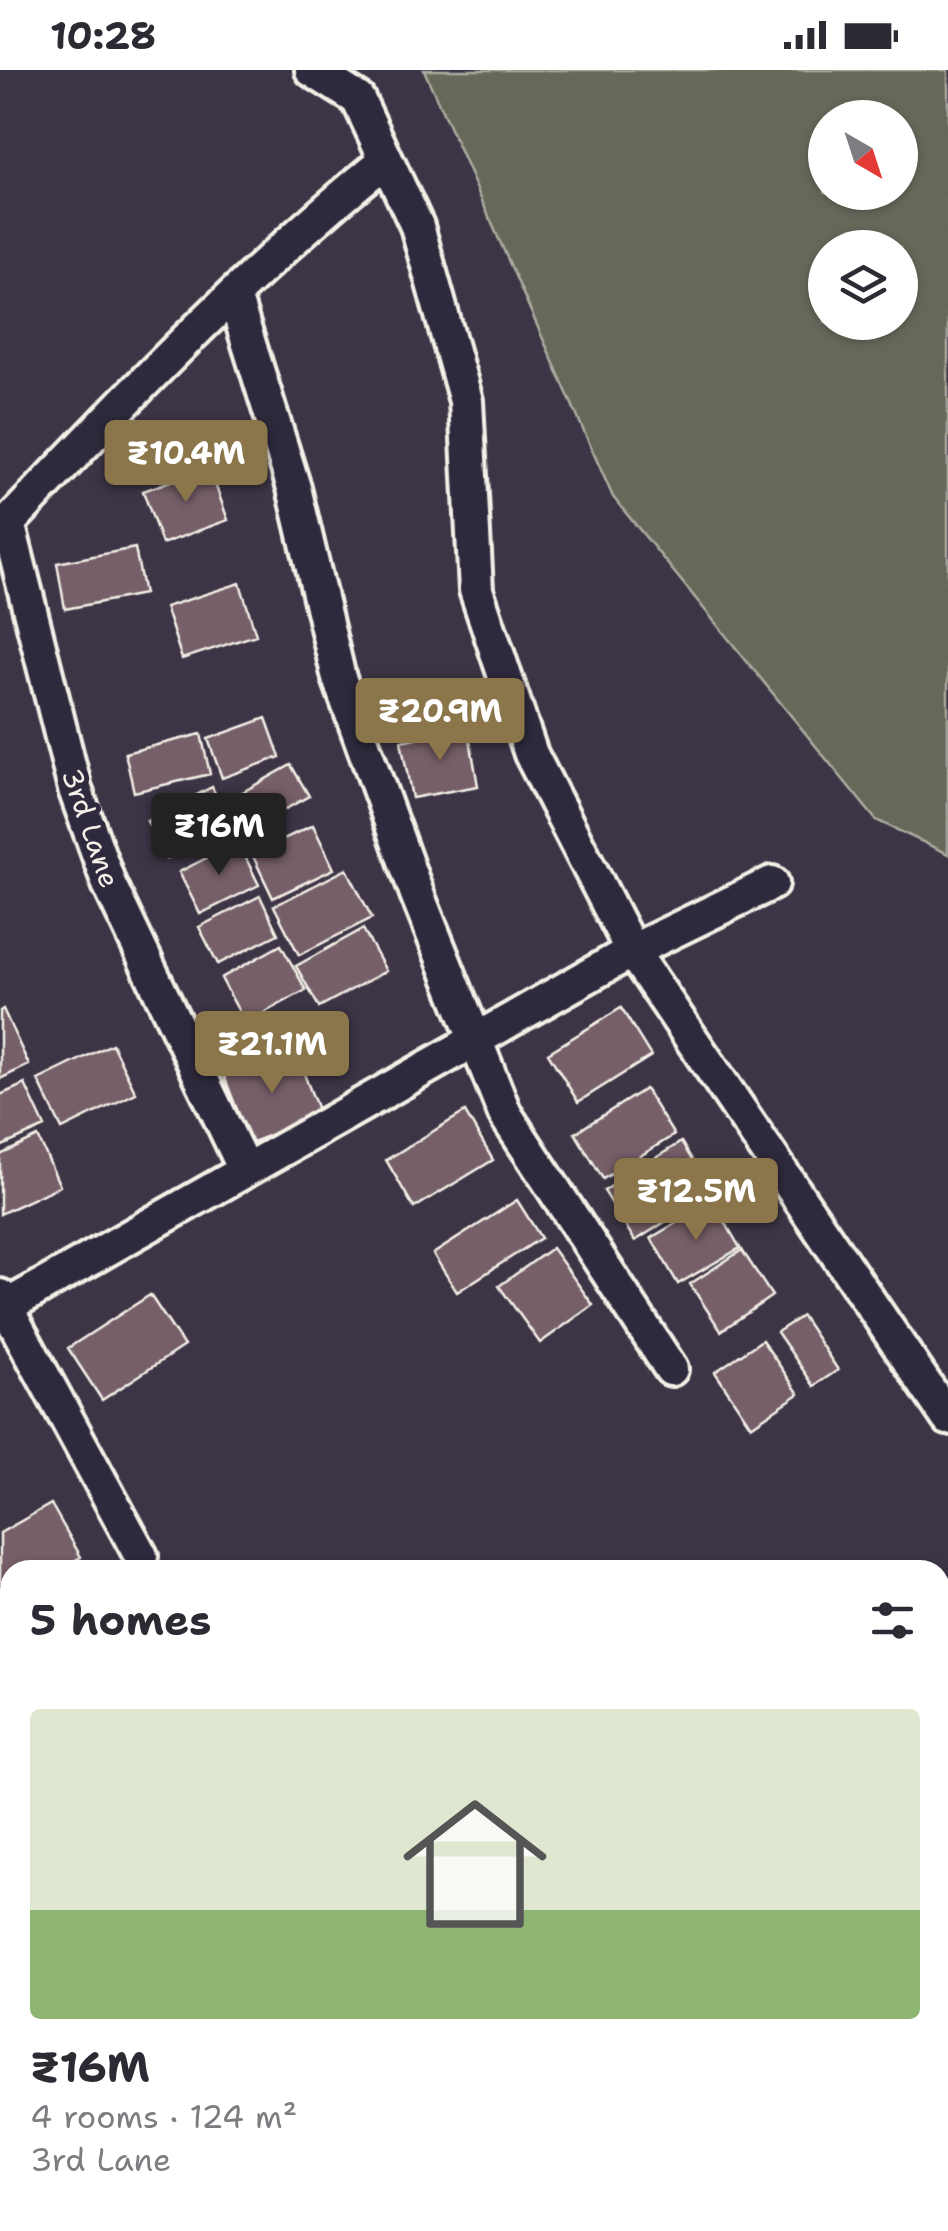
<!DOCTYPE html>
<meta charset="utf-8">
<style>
:root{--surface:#fff;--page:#f2f2f3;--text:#2b2b33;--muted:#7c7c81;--line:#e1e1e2;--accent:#8a764a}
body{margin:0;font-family:"Shantell Sans",sans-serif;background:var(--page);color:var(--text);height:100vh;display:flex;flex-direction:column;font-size:38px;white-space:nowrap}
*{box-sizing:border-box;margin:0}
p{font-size:32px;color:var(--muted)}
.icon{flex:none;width:55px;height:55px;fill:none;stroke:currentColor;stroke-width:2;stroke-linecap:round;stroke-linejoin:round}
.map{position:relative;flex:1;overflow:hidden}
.details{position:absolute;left:0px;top:1490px;width:950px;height:672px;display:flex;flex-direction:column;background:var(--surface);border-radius:30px 30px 0 0;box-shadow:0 2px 8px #0004}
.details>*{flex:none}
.needle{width:65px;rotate:141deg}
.tools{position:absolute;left:808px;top:30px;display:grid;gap:20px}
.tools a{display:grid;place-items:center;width:110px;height:110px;border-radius:50%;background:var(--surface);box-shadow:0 2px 8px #0004;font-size:50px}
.price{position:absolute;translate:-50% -85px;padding:0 22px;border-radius:10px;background:var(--accent);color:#fff;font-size:32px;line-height:65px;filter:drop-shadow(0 2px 5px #0008)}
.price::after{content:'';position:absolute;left:50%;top:60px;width:30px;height:22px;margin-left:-15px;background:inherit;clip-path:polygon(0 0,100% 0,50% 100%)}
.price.selected{background:#222;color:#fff}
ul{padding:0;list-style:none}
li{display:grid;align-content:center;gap:20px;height:530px;padding:0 30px}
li+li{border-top:2px solid var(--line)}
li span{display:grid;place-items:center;height:310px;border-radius:10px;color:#555}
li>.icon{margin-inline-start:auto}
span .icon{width:180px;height:180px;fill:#fffc;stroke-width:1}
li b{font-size:42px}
h2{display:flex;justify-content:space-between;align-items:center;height:120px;padding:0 30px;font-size:42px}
.status{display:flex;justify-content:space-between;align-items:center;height:70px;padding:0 50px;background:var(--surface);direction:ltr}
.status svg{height:28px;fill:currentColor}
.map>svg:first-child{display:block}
</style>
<div class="status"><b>10:28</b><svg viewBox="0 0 49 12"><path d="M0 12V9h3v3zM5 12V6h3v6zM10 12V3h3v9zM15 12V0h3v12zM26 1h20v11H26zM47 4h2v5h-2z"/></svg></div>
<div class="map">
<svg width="948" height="2161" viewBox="0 0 948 2161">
<rect width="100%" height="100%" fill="#3d3546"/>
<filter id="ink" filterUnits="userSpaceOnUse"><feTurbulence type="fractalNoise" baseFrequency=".01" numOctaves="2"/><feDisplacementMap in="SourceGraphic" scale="20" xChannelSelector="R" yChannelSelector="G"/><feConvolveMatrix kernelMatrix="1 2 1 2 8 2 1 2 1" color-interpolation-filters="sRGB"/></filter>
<g filter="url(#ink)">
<path fill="#66695a" stroke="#adada1" stroke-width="2.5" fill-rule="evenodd" d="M424 0H948V784L876 750 613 427ZM825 48H900V122H825ZM825 178H900V252H825Z"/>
<path fill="#775f69" stroke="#f4f1e8" stroke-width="2.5" d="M209 397 228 450 162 474 143 421Z
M135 478 144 524 65 539 57 493Z
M240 513 256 565 182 589 165 537Z
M266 648 280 687 222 708 208 669Z
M468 658 478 716 412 728 401 671Z
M201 664 210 704 134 722 125 683Z
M291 695 309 726 248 760 230 729Z
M212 717 232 756 166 789 147 751Z
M313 755 334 799 273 828 252 784Z
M238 772 259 815 200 844 179 802Z
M347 799 372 848 299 885 274 836Z
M260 826 278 864 218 894 199 857Z
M363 859 386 901 319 937 296 896Z
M281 875 306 920 245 953 221 908Z
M621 938 651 986 578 1032 548 983Z
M3 939 29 995 0 1009V941Z
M112 974 136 1023 62 1059 38 1010Z
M294 978 320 1045 250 1073 224 1006Z
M25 1014 45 1057 0 1077V1025Z
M645 1019 674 1065 603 1109 575 1063Z
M465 1042 493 1090 414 1138 386 1090Z
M38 1067 60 1116 0 1144V1085Z
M681 1072 712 1122 635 1171 604 1121Z
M517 1130 541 1168 457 1222 433 1184Z
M713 1131 740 1178 678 1214 651 1168Z
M552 1178 593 1235 540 1273 499 1216Z
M742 1180 772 1226 721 1261 690 1214Z
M150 1225 184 1276 102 1330 68 1278Z
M802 1246 838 1300 814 1316 777 1262Z
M762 1270 799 1324 751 1356 715 1302Z
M51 1434 81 1487 57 1500H10V1527L0 1510V1463Z
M10 1563V1607L0 1614V1570Z
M942 2021 948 2029V2100L940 2090Z
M776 2152H828L817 2161H783Z
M867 2152H910L917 2161H856Z"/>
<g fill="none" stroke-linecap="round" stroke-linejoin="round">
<g stroke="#f4f1e8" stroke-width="40">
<path id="street" d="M312 0 358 29 417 156 466 331 476 520 531 684 632 881 948 1348
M234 226 294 418 339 608 417 824 505 1044 671 1299
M8 453 75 719 109 814 245 1100
M0 462C123 332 247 202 386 90
M0 1226 141 1486
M0 1240 632 881 772 813
M736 2152 743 2161
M947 2161 948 2159"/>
</g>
<path stroke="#f4f1e8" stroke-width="6" stroke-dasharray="10 8" stroke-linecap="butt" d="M940 1580 948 1577
M0 1705 10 1711"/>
<use href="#street" stroke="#2f2a3d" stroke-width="32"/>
</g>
</g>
<g text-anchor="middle" stroke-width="10" stroke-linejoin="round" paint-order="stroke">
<g font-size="28" fill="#f4f1e8" stroke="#2f2a3d">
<text transform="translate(91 758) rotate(71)" y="10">3rd Lane</text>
</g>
</g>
</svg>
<div class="tools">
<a><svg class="needle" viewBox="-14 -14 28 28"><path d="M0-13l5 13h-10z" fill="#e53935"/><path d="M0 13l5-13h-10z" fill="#7c7c81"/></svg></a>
<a><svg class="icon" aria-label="layers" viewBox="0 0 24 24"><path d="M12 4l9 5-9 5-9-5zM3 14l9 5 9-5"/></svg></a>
</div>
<b class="price" style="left:186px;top:435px">₹10.4M</b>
<b class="price" style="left:440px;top:693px">₹20.9M</b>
<b class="price selected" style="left:219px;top:808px">₹16M</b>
<b class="price" style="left:272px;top:1026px">₹21.1M</b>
<b class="price" style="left:696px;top:1173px">₹12.5M</b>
<section class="details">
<h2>5 homes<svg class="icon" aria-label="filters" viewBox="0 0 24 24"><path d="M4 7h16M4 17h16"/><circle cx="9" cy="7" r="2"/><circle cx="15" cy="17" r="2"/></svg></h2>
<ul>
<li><span style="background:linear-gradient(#dfe7d0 65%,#8fb573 0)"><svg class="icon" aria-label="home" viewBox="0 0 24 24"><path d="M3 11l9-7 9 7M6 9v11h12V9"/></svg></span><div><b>₹16M</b><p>4 rooms · 124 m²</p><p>3rd Lane</p></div></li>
</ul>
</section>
</div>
